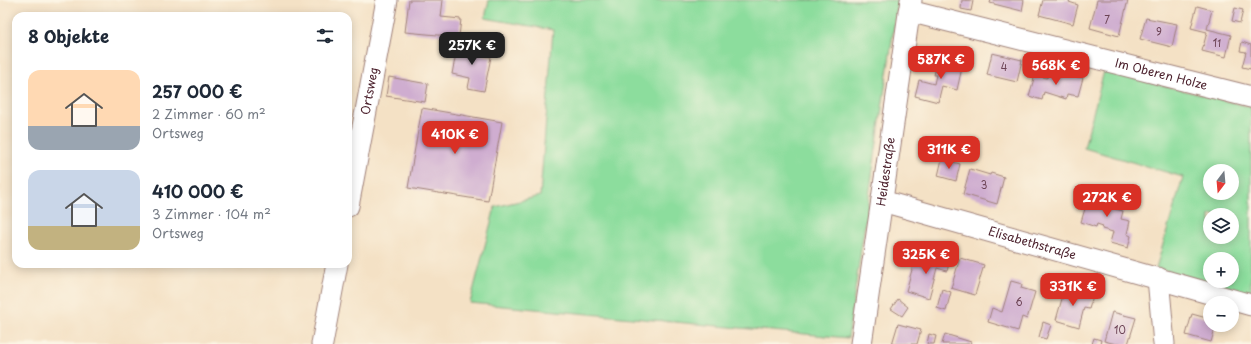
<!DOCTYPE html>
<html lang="de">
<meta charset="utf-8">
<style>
:root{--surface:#fff;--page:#f2f2f3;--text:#1f2937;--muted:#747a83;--accent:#d93025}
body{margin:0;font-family:"Playpen Sans",sans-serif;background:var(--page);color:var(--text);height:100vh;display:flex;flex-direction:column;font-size:15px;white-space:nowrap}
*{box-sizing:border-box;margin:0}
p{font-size:13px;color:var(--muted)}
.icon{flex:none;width:22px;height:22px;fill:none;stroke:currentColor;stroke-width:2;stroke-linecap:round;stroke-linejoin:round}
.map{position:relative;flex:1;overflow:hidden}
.sheet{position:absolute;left:12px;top:12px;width:340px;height:256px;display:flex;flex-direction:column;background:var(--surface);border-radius:12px;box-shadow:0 2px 10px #0003}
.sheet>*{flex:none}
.needle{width:26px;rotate:196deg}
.fabs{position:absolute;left:1203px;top:164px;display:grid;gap:8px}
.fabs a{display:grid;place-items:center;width:36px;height:36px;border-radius:50%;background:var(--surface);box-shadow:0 2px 10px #0003;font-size:20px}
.price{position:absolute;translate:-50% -34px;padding:0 9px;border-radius:8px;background:var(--accent);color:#fff;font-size:13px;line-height:26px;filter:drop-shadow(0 1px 2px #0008)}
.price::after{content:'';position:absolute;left:50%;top:24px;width:12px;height:9px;margin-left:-6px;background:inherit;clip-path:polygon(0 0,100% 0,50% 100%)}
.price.current{background:#222;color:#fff}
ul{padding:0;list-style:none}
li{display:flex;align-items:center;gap:12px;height:100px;padding:0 16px}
li span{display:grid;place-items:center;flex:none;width:112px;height:80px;border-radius:12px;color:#555}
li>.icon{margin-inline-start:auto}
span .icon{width:48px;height:48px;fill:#fffc;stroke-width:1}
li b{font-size:17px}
h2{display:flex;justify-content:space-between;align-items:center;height:48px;padding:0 16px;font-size:17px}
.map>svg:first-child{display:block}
</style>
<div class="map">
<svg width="1251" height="344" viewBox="0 0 1251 344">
<rect width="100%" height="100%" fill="#fcf5e5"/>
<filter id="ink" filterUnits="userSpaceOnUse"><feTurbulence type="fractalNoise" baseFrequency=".025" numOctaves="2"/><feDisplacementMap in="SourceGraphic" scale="8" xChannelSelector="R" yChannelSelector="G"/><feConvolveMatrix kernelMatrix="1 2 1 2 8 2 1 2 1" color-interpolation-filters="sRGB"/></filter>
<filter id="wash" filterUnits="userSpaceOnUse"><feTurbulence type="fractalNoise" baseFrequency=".012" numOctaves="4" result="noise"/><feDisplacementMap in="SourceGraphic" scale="16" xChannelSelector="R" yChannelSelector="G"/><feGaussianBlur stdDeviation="0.9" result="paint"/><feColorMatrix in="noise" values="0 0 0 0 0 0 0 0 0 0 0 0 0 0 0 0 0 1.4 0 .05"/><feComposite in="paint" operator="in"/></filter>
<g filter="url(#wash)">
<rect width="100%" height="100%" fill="#f4e1c5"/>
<path fill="#8cdd9d" stroke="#6b7e64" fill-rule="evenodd" d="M489 0H898L848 338 470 303 495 207 540 196 553 30 485 18Z
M1104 71 1251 107V294L1156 268 1183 177 1084 148ZM1210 171H1232V193H1210ZM1210 215H1232V237H1210ZM1210 259H1232V281H1210Z"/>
<g id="blocks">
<path fill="#cfadd0" d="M409 0H443L441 17 461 19 459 37 405 32Z
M962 0 973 1 971 11 961 9Z
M991 0H1024L1022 11 990 3Z
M1043 0H1070L1069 2 1078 5 1073 24 1039 15Z
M1097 0H1128L1119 36 1090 28Z
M1197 6 1212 10 1207 29 1231 35 1226 57 1202 51 1207 32 1191 28Z
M1235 8 1243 10 1240 23 1232 21Z
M1146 18 1177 24 1172 47 1140 39Z
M1242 42 1251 45V69L1242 67 1246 52 1240 51Z
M458 43 477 47 475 54 491 57 484 91 468 88 470 78 452 74Z
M992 53 1022 60 1017 82 987 75Z
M941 57 963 63 957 90 942 86 938 102 915 96 919 80 934 84 936 75H934L936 68H938Z
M1049 70 1056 72 1055 74 1063 76 1064 74 1083 78 1078 96 1067 94 1066 99 1044 92 1042 100 1029 96 1035 75 1047 78Z
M389 77 428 84 425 102 386 96Z
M422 108 502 122 488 201 408 188Z
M942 159 960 164 956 181 938 176Z
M970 169 990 175 991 173 1004 177 997 204 963 194Z
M1090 192 1118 200 1115 209 1123 211 1121 219 1130 221 1127 234 1131 236 1128 248 1110 243 1113 232 1102 229 1103 226 1097 224 1096 227 1081 222Z
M942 250 952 253 947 271 937 268 929 298 906 291 915 259 938 265Z
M960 258 984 265 975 295 951 288Z
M1011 281 1022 284 1021 288 1035 292 1027 319 1022 317 1018 331 988 322 992 308 1002 312Z
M1065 288 1093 296 1089 309 1084 308 1079 327 1056 320Z
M942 289 951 292 946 311 937 308Z
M898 299 908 307 902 316 891 309Z
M1112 312 1136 318 1128 344H1116L1104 341Z
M1192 314 1210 319V325H1216L1211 342 1186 335Z
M1043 322 1051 325 1046 339 1039 337Z
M898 324 921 330 917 344H892Z
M929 334 936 336 934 344H927Z
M945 334 971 342 970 344H942Z
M1094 338 1101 340 1100 344H1092Z"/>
</g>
</g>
<g filter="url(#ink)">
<use href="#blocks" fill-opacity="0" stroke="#9f8078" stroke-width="1"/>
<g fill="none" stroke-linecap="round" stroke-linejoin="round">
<g stroke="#9f8078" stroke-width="23">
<g id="minor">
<path id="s1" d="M909 11 1251 97"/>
<path id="s2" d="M882 201 1251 305"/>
<path id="s3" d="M348 206 387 0"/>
<path d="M1158 278 1164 344"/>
<path d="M322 344 337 264"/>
<path id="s4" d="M861 344 911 0"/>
</g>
</g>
<use href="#minor" stroke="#fff" stroke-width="21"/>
</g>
</g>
<g text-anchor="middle" stroke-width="3" stroke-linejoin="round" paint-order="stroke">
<g font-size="10" fill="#6b4254">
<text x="1107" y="24">7</text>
<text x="1159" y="36">9</text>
<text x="1217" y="47">11</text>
<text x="1004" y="71">4</text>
<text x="984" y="189">3</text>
<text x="1019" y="306">6</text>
<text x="1120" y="334">10</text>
</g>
<g font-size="12" fill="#4a1f2b" stroke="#fcf5e5">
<text dy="4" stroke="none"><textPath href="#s1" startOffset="260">Im Oberen Holze</textPath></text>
<text dy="4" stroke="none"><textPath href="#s3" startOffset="117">Ortsweg</textPath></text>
<text dy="4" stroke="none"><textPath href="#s4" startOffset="174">Heidestraße</textPath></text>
<text dy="4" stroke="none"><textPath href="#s2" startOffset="156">Elisabethstraße</textPath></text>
</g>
</g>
</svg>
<div class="fabs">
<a><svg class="needle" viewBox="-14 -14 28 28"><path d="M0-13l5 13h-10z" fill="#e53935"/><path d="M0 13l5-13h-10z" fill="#747a83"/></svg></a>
<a><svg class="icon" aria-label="layers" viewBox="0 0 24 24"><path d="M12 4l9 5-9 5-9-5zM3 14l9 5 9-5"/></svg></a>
<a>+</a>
<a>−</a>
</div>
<b class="price current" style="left:472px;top:66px">257K €</b>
<b class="price" style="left:941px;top:80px">587K €</b>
<b class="price" style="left:1056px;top:86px">568K €</b>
<b class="price" style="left:455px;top:155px">410K €</b>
<b class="price" style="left:949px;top:170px">311K €</b>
<b class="price" style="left:1107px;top:218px">272K €</b>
<b class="price" style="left:926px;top:275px">325K €</b>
<b class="price" style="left:1073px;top:307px">331K €</b>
<section class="sheet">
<h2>8 Objekte<svg class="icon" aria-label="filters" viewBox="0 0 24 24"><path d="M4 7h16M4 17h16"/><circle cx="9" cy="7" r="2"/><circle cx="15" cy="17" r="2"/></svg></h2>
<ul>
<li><span style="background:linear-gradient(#ffd9b3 70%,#9aa5b1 0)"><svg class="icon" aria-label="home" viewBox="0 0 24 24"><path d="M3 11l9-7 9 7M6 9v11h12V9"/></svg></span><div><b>257 000 €</b><p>2 Zimmer · 60 m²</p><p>Ortsweg</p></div></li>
<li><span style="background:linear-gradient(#c9d6e8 70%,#c2b280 0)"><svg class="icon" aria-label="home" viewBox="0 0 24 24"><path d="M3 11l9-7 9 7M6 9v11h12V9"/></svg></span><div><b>410 000 €</b><p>3 Zimmer · 104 m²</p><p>Ortsweg</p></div></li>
</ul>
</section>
</div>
